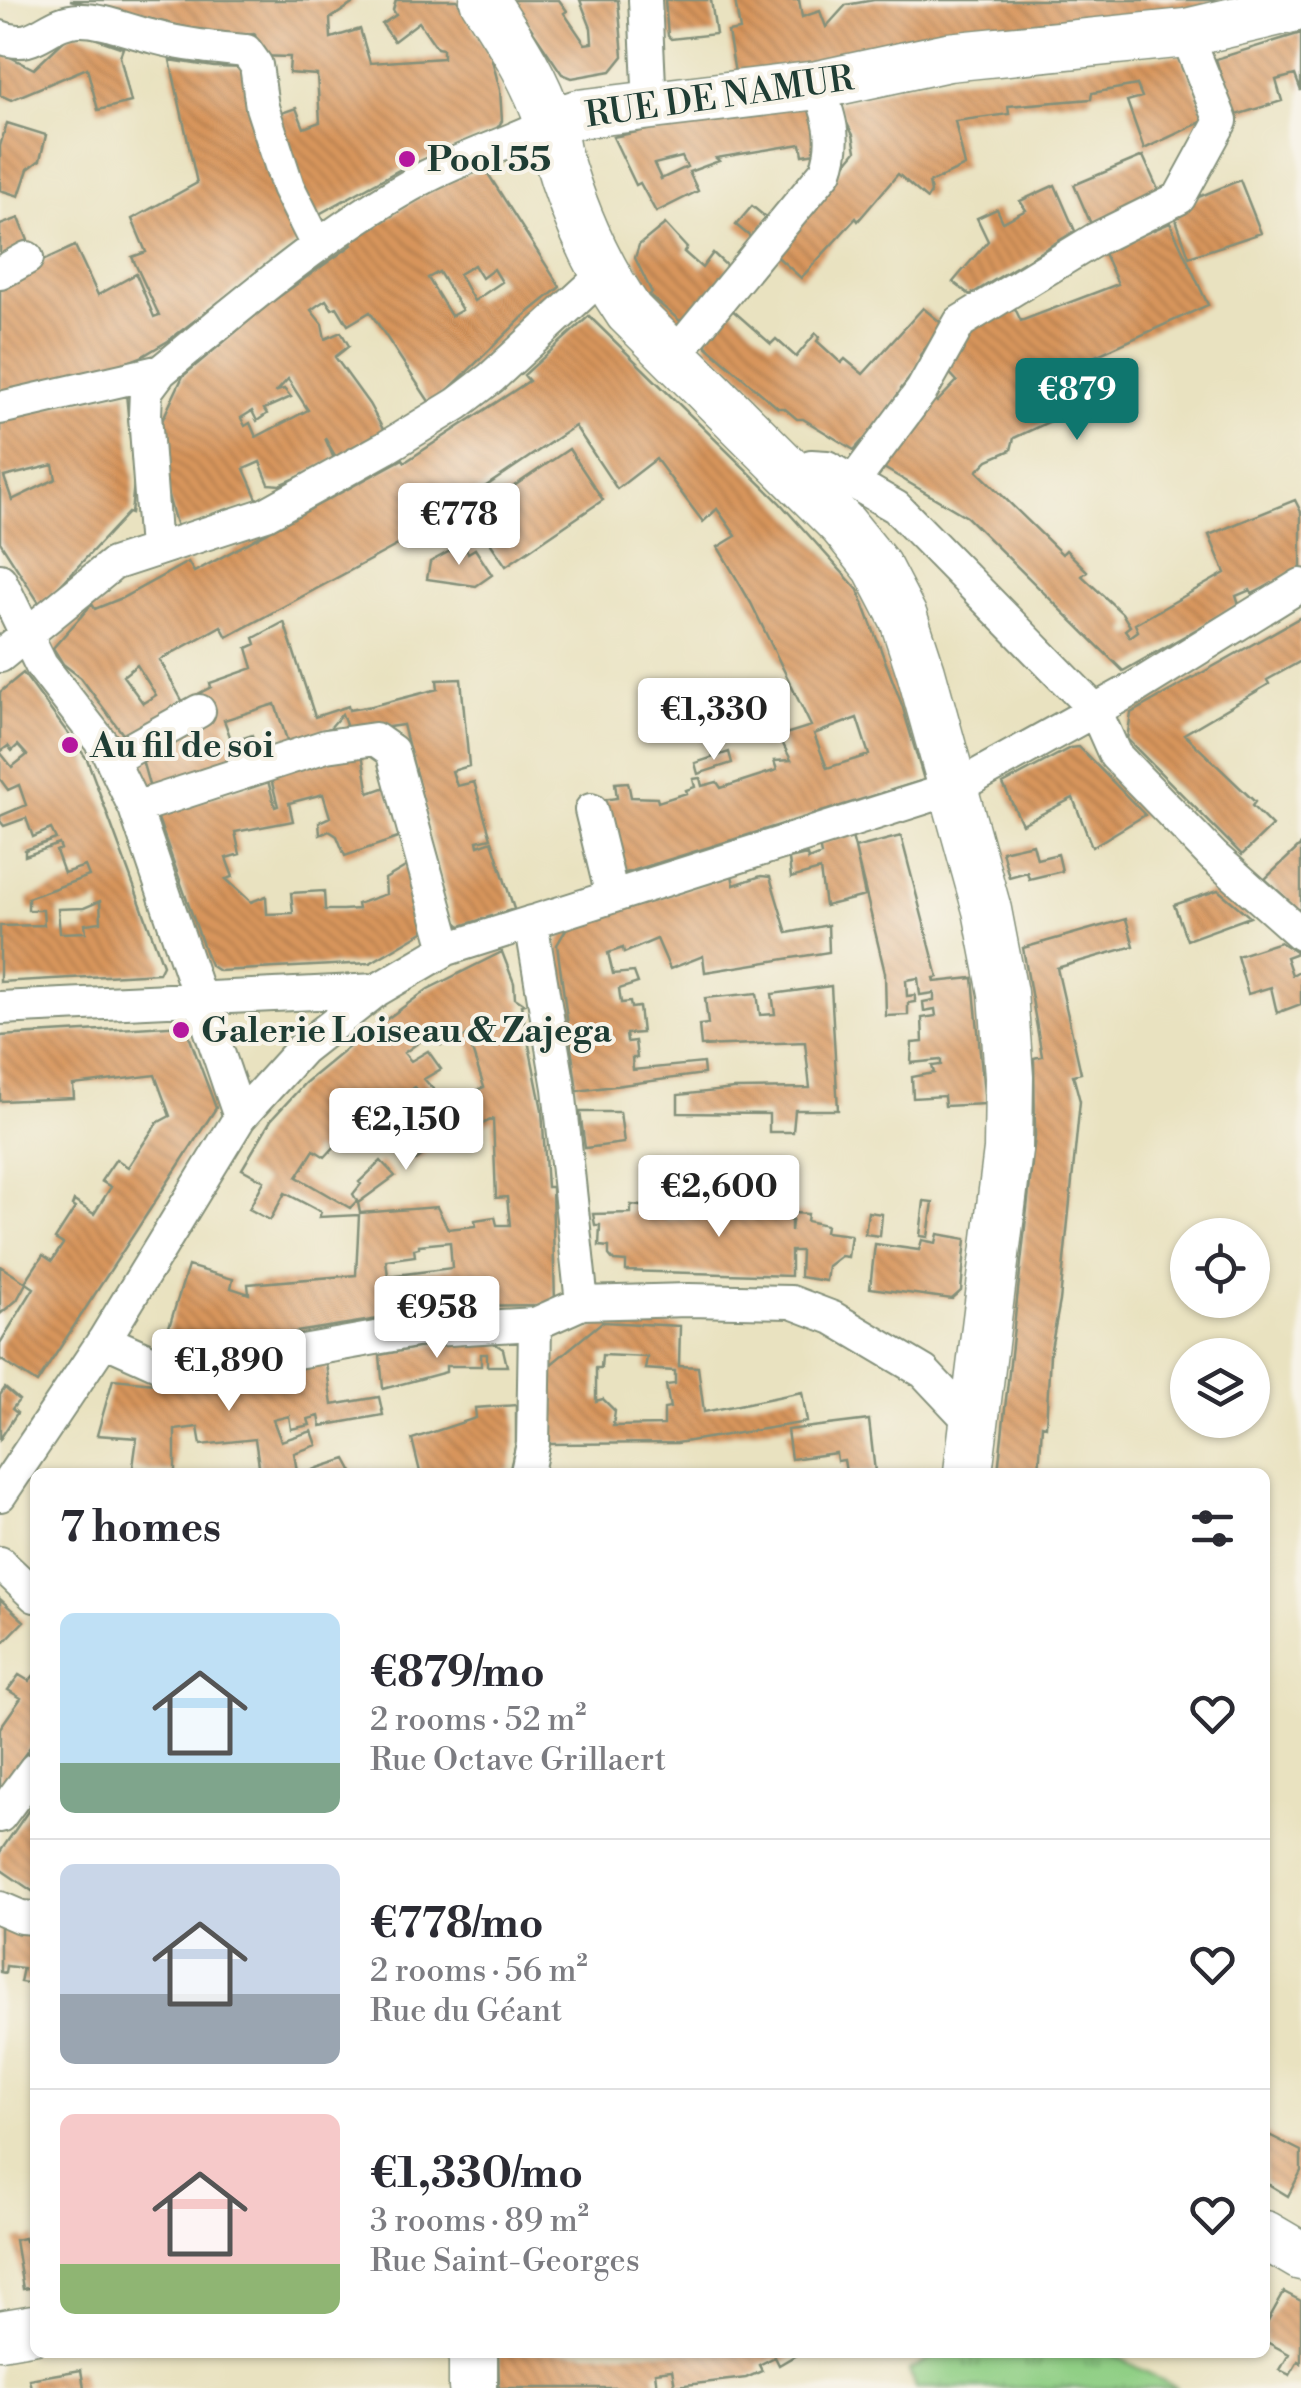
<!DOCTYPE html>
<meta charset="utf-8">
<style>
:root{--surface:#fff;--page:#f2f2f3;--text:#2b2b33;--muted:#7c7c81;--line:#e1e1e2;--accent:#0f766e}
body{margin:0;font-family:"Libre Bodoni",serif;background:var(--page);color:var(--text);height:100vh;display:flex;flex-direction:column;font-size:38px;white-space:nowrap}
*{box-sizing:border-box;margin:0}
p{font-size:32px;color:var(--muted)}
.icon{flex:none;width:55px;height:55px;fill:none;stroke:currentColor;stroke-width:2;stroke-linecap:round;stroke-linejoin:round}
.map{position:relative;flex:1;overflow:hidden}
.drawer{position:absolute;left:30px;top:1468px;width:1240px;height:890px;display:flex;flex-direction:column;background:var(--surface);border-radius:15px;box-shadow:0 2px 8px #0004}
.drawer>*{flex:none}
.buttons{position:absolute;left:1170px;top:1218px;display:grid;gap:20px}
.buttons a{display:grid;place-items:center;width:100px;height:100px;border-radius:50%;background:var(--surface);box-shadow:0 2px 8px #0004;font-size:50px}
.price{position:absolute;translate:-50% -85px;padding:0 22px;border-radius:10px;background:#fff;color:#222;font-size:32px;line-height:65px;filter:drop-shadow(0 2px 5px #0008)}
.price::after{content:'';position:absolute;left:50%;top:60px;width:30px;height:22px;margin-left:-15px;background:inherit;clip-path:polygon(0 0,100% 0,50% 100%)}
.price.active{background:var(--accent);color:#fff}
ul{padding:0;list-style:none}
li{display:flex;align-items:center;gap:30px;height:250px;padding:0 30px}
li+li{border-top:2px solid var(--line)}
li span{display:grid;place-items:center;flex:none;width:280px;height:200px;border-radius:15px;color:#555}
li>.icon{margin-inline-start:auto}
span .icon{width:120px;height:120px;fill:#fffc;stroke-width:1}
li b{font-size:42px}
h2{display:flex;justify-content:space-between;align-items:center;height:120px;padding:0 30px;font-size:42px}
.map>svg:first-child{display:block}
</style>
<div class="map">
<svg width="1301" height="2388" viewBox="0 0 1301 2388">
<defs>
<pattern id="grass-tufts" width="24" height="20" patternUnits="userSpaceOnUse" patternTransform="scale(2.5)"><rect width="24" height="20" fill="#90cf85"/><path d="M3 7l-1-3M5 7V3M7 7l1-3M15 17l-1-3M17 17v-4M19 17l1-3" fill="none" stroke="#75a96e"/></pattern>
<pattern id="building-back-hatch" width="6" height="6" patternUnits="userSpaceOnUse" patternTransform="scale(2.5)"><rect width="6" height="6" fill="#d8955c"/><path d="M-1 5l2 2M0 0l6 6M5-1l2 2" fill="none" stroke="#af7b4d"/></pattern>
</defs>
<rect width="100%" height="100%" fill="#f7f3e8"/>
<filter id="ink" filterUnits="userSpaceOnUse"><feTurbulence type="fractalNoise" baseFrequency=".01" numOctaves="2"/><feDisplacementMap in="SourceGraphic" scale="20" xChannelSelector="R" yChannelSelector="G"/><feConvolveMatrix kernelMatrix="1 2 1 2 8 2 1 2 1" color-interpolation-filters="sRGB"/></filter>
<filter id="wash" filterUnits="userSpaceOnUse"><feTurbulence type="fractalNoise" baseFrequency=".0048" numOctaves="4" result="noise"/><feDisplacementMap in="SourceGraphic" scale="40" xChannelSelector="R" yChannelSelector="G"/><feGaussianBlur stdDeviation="2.25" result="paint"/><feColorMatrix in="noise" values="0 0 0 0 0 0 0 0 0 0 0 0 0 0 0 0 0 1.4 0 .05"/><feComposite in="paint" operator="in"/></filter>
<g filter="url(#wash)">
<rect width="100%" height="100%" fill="#e9e2c0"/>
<path fill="url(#grass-tufts)" stroke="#58865c" stroke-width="2.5" d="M941 2353H1110L1177 2388H915L909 2370Z"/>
<g id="blocks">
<path fill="url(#building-back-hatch)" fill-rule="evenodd" d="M70 0H358L330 19 331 38 360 29 370 63 443 58V49L437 48 419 22 394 41 382 24 396 15 393 10 396 0H457L491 56 500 90 502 121 496 130 401 169 310 219 270 117 296 108 304 128 320 122 317 75 289 73 290 57 258 56 255 34 228 37Z
M512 0H559L567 11 564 13 585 44 592 43 591 28 580 0H618L623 56 611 71 572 78 562 74Z
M665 0H711L716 34 671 39 668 36Z
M735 0H799L802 17 820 11 826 27 846 5 874 0H1225L1154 17 992 29 736 79 728 32 740 30Z
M74 31 123 48 120 56 131 102 98 110 87 68 11 100 0 95V52L34 69Z
M1301 33V91L1295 75 1276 80 1282 101 1233 116 1216 59Z
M1181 55 1208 119 1144 149 1127 101 1142 97 1137 85 1092 93 1091 99 1008 106 1009 114 955 121 965 166 929 183 931 192 927 199 898 174 858 221 856 218 801 278 772 252 856 151 853 135 837 104 899 85Z
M170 60 214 67 247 68 305 236 168 341 141 357 97 374 0 397V283L26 244 31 242 40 262 75 246 98 295 136 274 154 317 159 315 132 257 146 252 132 219 197 183Z
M812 104 822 152 803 155 801 144 716 158 719 161 689 172 698 191 656 212 640 183 636 185 613 137 699 119ZM682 157 687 167 661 179 654 164Z
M7 123 46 135 40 160 28 169 19 196 0 190V146Z
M1143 156 1160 194 1091 224 1074 185Z
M485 169 560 287 524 316 432 406 370 312 348 325 337 307 332 309 326 300 318 305 311 310 322 324 325 339 341 332 349 346 335 357 369 404 385 433 337 459 325 438 335 461 280 485 269 484 260 462 244 469 258 501 177 527 162 475 161 423 183 376 270 303 352 245 349 240 369 224 373 228 416 199 456 178ZM474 265 482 278 494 269 502 282 474 301 459 274ZM439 272 462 310 451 316 428 278ZM288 379 308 410 256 437 250 423 245 426 241 418 252 411 257 421 267 414 264 409 291 397 284 389 277 391Z
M1240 180 1261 233 1189 257 1172 208Z
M1055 185 1075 231 970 295 953 282 988 241 977 218 997 209 1003 222 1026 210 1020 201Z
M752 206 769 220 753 239 736 225Z
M19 218 29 243 0 260V225Z
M1170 223 1208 305 1080 363 1104 396 1014 438 1011 450 988 460 977 471 1062 554 1066 550 1087 571 1082 576 1122 613 1130 626 1125 630 1130 637 1138 631 1135 624 1225 573 1209 535 1295 500 1301 512V569L1252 594 1250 590 1236 596 1239 605 1123 671 967 517 877 464 935 400 937 402 957 381 946 369 967 325 1009 296 1021 321 1118 284 1103 251Z
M665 224 687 248 684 252 702 268 713 253 730 269 689 320H679L649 295 652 293 635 258 639 245Z
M730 308 771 344 776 339 796 357 816 333 820 337 817 341 841 363 845 359 863 374 923 308 940 322 941 329 920 355 921 363 901 389 904 393 865 444 862 441 854 450 803 419H797L784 408H778L706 346V335Z
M589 316 779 502 858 590 902 705 924 780 616 876 602 800 617 798 615 783 628 782 631 797 657 798 658 802 687 793 686 790 695 787 693 779 700 778 702 786 717 782 721 788 777 770 774 761 791 760 779 736 811 726 751 603 718 547 736 536 717 509 703 522 656 459 617 489 575 426 442 516 444 520 227 637 221 626 160 660 184 704 128 741 81 678 63 664 53 648 92 604 95 609 122 598 188 562 194 572 403 459 405 462 529 381 524 375ZM137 665 156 695 143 703 123 676ZM857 718 869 755 827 768 814 734Z
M126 393 134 482 131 514 128 513 41 606 0 542V416ZM53 465 56 479 12 500 4 477Z
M569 449 603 500 506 566 471 515Z
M463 544 468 553 475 549 492 575 476 586 427 579 430 562Z
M1301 617V661L1267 680 1269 684 1184 734 1255 802 1252 806 1272 826 1242 855 1127 739 1131 713Z
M284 622 315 717 348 706 349 710 372 706 438 689 437 680 461 679 469 766 452 771 457 786 474 782 491 838 477 841 478 846 492 841 514 909 461 926 454 920 403 725 354 732 347 728 342 714 330 728 288 743 275 704 224 720 232 742 252 735 258 755 151 792 140 753 210 717 198 694 211 687 210 683 253 668 247 648 256 644 254 638Z
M23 673 87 759 163 965 159 973 0 982V926L44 925 43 910H28V898L89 876 85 866 64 873 56 851 61 849 59 844 25 856V850L56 839 51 829 33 837 26 818 4 826 0 821V816L26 805 19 785 8 790 0 779V692ZM18 745 27 755 12 767 0 752 8 746 12 751ZM100 901 101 922 85 924 86 932 60 933 58 909 84 908Z
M1079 747 1145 815 1092 847 1073 798 1022 824 1003 784 1070 748Z
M361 748 369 793 386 787 401 837 345 856 337 836 329 831 320 835 319 822 330 817 323 794 289 803 293 821 235 832 240 854 226 858 233 877 226 879 251 902 266 896 267 914 293 913 291 893 324 891 325 910H342L358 909 357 904 386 894 385 879 409 865 426 922 423 932 370 963 219 971 210 965 156 813 268 781 275 807 278 806 269 771Z
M729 752 732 763 698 774 695 763Z
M851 833 855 848 901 836 938 977 934 978 935 982 973 978 985 1104 945 1106 944 1096 913 1098 912 1077 934 1073 932 1066 941 1065V1060L911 1063 912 1043 923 1042 922 1018 936 1016 935 1009 924 1011 923 1002 934 1000V993L920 995 918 978 906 980 907 996 915 995V1002L908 1003V1015L886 1016 885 973 855 848 865 896 825 906 820 870 791 878 789 859 807 855 808 860 821 855 819 844Z
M1033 844 1037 859 1058 854 1062 871 1029 879 1027 872 1009 877 1002 851Z
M1301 845V912L1265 879Z
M732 875 734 885 761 876 770 877 787 933 828 925 829 952 705 972 703 956 670 969 657 939 624 953 623 948 608 953 613 974 634 972 638 983 619 989 621 1003 630 1002 631 1008 639 1007 642 1033 626 1034 627 1042 635 1041 637 1058H632L633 1070 703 1063 704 1074 577 1091 557 945 569 924Z
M1218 890 1250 917 1187 940 1174 905Z
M1126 919 1134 946 1057 968 1081 1073 1073 1075 1080 1101 1060 1301 1050 1354 1046 1426 1042 1425 1039 1472H998L1035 1136 1034 1058 1042 1056 1023 948Z
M1280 942 1297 953 1286 957 1292 975 1301 970V1004L1277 1013 1271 987 1248 994 1237 956Z
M502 952 514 983 515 998 524 1004 521 1005 542 1110 547 1187H552L555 1305 460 1306 290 1333 251 1334 252 1341 212 1345 165 1340 188 1266 233 1279 231 1288 249 1294 248 1284 356 1275 359 1215 319 1217 321 1212 285 1193 270 1220 249 1209 264 1181 242 1169 271 1120 305 1083 350 1046 428 989ZM432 1033 441 1045 456 1035 459 1040 467 1035 484 1087 459 1097 471 1129 493 1119 496 1198 507 1197 510 1225H497L495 1217 475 1220 476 1226 448 1229 437 1207 360 1213 358 1203 395 1176 381 1161 359 1182 361 1184 353 1194 357 1201 350 1208 297 1177 314 1150 325 1157 349 1131 340 1122 364 1101 415 1161 429 1150 418 1135 424 1130 407 1109 400 1115 392 1105 415 1087 424 1098 434 1090 424 1079 441 1069 428 1051 411 1061 404 1053ZM450 1242 452 1268 388 1276 386 1260 415 1256 414 1249 419 1248V1245Z
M831 986 838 1110H795L793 1132H769V1114L678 1113V1095L734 1089 810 1088 805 1042 701 1046 699 1025 708 1024 705 998 757 993 760 1015 775 1014 772 994Z
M185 1025 216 1108 37 1383 0 1359V1343L34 1288 25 1282 43 1255 52 1261 63 1244 55 1239 75 1208 72 1206 74 1201 94 1214 111 1187 101 1181 116 1159 128 1167 157 1123 170 1116 155 1075 73 1085 74 1098 0 1101V1036Z
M580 1112H620L624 1143 585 1148Z
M650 1175H661L660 1182H666L664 1220 697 1217 695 1213 711 1208 739 1209 738 1218 752 1219 753 1205H759L760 1199H766V1209L791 1210V1231L793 1213 808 1214 807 1221 826 1225 825 1232 851 1235 848 1257 841 1256 828 1266 826 1281 800 1277 801 1251H791V1276L626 1271V1262L614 1261 609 1255V1247L599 1246 600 1225H595L593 1214 631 1213V1205L649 1207Z
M924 1201 933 1202 928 1237 920 1236Z
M868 1212 882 1214 880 1236 865 1234Z
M938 1234 966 1239 961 1291 952 1299 870 1288 875 1244 919 1250 922 1240 936 1243Z
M0 1266 26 1283 17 1300 0 1314Z
M602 1322 680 1326 679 1366 698 1367 704 1412 802 1392 807 1422 677 1443 548 1444 550 1365ZM602 1355 647 1357 645 1369 675 1371V1384L666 1385 670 1408 664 1409V1425L613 1426 615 1411 603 1399 596 1401V1368H601Z
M491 1341 503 1349 507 1366H487V1354H481V1366H446V1372L383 1389 380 1355 443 1343Z
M325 1356 332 1405 379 1397 383 1415 321 1426 319 1416 308 1419 310 1425 291 1429 289 1416 273 1420 281 1441 312 1431 317 1445 294 1453 297 1472H260L255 1439 201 1445 198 1427 175 1430V1472H154L133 1467 137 1438 97 1435 113 1379 175 1385 255 1377Z
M5 1388 19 1400 12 1409 17 1413 0 1439V1395Z
M516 1405V1443L510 1469 499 1472H420L412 1439 476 1418 475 1408Z
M869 1420 875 1472H846L844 1460 837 1461 836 1453 791 1459 787 1430Z
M346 1459 353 1472H309L318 1468Z
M0 1599 24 1621 0 1646Z
M35 1674V1740L0 1790V1728L21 1698 8 1690 19 1675 29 1681Z
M35 1801V1893L0 1869V1852Z
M0 1927 35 1931V1984L20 1982 23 1968 6 1966 5 1973 0 1972Z
M1265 2133 1301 2151V2171L1288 2196 1265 2182Z
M35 2236V2287L23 2289 15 2240 24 2238 25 2241Z
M1284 2292 1301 2301V2363L1298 2361 1290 2375 1280 2370 1289 2354 1265 2341V2326Z
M498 2352H794L796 2355 779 2365 775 2357 759 2365 762 2371 746 2378 694 2384 675 2386 672 2370 655 2372 657 2388H499Z
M81 2370 84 2388H31L29 2379Z"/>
</g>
</g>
<g filter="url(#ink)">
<use href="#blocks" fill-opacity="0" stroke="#84907a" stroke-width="2.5"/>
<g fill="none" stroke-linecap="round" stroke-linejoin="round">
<g stroke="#84907a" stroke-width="36">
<path id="street" d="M645 0 650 106
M0 37C37 52 45 21 79 20 102 19 131 32 154 37 183 45 215 48 246 51L256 65 262 107 288 187 317 245
M0 273 27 258
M673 357 826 171C838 138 829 116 818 85
M0 408 161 371
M791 473 811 466 827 467 896 507 1095 710 1115 755 1213 856 1301 934
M854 481 922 390 960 322 1096 239 1179 198 1221 121 1186 33
M155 549 145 415 146 391 161 371C245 303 327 230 422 179 463 157 509 143 550 123
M0 580 41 665 107 750 135 808 240 1117
M0 656 113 564 266 514 385 448 457 404 491 378 603 275
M113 759 199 711
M135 808 326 746 375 739 392 751 447 949
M591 810 612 896
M531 922 559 1088 582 1303
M0 1008 377 990
M535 1324 582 1303 688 1300 791 1302 833 1318 924 1372 974 1425
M104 1340 162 1366 223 1365 415 1331 535 1324 533 1444 527 1472
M0 1495 104 1340 240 1117 302 1049 377 990 447 949 955 788 1133 689 1301 585
M0 1563 35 1596
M0 1816 35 1769
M0 1908 21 1917 35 1918"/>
</g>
<g stroke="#84907a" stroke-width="51">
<path id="secondary" d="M484 0C509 39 535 77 549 121 553 131 554 141 556 151 572 208 596 264 629 312L843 525 877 567 903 617 921 672 987 910 1003 993 1009 1077 1008 1150 968 1472
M550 123 578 114 818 85 948 57 1186 33 1301 6
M1265 2235 1301 2256
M0 2335 35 2329
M473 2388V2352"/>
</g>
<use href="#street" stroke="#fff" stroke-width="32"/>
<use href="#secondary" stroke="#fff" stroke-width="48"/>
</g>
</g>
<g fill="#b5179e" stroke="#f7f3e8" stroke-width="4">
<circle cx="407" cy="159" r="10"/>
<circle cx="70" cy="745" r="10"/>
<circle cx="181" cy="1030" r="10"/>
</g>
<g text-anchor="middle" stroke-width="8" stroke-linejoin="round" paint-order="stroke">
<g font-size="35" fill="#1f3d34" stroke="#f7f3e8">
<text transform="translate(719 96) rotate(-8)" y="12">RUE DE NAMUR</text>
</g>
<g font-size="35" font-weight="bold" fill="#1f3d34" stroke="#f7f3e8" text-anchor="start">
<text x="427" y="171">Pool 55</text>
<text x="90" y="757">Au fil de soi</text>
<text x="201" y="1042">Galerie Loiseau &amp; Zajega</text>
</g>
</g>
</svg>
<div class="buttons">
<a><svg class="icon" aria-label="locate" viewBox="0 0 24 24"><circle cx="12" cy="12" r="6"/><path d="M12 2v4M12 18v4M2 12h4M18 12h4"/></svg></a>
<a><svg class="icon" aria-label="layers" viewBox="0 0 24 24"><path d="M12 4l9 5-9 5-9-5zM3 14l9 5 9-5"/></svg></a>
</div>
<b class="price active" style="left:1077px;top:443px">€879</b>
<b class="price" style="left:459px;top:568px">€778</b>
<b class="price" style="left:714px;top:763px">€1,330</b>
<b class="price" style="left:406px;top:1173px">€2,150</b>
<b class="price" style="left:719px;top:1240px">€2,600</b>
<b class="price" style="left:437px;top:1361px">€958</b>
<b class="price" style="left:229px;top:1414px">€1,890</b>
<section class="drawer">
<h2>7 homes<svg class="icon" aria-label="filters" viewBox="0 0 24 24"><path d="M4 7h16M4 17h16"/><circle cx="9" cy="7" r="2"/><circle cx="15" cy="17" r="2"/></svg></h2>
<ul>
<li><span style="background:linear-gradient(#bfe0f5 75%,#7fa58c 0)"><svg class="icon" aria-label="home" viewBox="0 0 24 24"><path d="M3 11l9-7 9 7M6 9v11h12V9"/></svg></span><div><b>€879/mo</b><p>2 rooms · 52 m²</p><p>Rue Octave Grillaert</p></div><svg class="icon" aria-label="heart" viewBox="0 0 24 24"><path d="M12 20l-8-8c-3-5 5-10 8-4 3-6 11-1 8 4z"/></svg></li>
<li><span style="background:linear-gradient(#c9d6e8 65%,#9aa5b1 0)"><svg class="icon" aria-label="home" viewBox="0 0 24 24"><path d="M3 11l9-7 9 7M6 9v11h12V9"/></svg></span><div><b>€778/mo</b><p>2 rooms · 56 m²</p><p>Rue du Géant</p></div><svg class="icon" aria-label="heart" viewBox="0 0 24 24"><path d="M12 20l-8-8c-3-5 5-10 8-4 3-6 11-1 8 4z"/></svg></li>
<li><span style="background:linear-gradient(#f6c9c9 75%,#8fb573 0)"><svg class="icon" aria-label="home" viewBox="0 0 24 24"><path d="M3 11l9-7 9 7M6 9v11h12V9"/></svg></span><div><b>€1,330/mo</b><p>3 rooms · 89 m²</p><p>Rue Saint-Georges</p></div><svg class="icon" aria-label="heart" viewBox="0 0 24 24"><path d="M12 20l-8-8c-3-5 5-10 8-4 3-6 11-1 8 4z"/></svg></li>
</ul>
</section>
</div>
